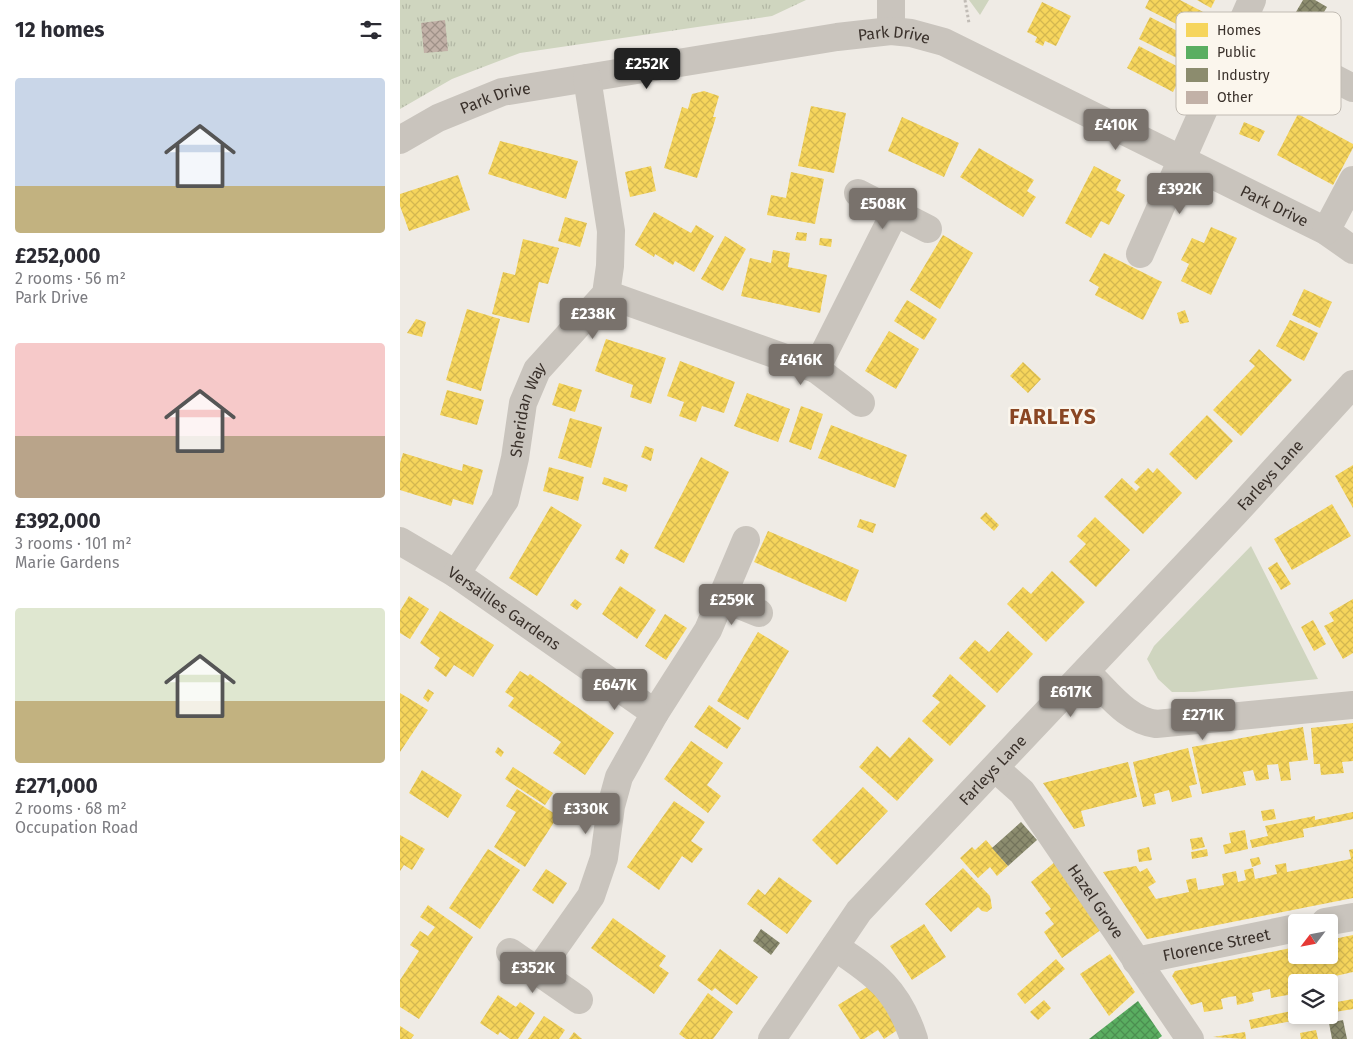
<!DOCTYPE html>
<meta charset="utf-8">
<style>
:root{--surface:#fff;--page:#f7f7f7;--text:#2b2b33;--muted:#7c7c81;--accent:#79726c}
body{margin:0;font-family:"Fira Sans",sans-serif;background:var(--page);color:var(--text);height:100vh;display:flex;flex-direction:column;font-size:19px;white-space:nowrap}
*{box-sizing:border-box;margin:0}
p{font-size:16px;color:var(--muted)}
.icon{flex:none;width:28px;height:28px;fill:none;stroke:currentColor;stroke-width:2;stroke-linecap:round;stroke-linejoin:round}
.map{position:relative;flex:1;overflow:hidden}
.panel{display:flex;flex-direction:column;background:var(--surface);width:400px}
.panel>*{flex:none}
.needle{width:32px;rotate:238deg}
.fabs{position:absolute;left:888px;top:914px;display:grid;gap:10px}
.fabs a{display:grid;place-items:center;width:50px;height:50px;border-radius:5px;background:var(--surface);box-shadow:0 2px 8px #0003;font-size:25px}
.price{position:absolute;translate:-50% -42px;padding:0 11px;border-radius:5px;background:var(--accent);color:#fff;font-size:16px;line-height:32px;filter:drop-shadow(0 1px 2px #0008)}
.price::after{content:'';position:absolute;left:50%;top:30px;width:15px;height:11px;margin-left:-8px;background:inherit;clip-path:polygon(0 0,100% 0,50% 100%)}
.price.selected{background:#222;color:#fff}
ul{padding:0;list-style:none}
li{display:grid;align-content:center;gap:10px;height:265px;padding:0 15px}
li span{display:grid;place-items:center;height:155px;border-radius:5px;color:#555}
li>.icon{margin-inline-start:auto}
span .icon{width:90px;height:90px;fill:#fffc;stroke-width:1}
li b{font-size:21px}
h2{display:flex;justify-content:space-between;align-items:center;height:60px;padding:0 15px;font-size:21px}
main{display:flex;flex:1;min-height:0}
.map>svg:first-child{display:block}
</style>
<main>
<section class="panel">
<h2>12 homes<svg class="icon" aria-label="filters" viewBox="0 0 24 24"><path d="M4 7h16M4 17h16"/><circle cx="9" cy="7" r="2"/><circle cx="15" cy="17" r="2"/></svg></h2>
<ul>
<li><span style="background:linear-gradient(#c9d6e8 70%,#c2b280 0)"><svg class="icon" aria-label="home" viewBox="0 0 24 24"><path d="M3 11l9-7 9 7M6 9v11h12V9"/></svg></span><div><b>£252,000</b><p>2 rooms · 56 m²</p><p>Park Drive</p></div></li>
<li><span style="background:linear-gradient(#f6c9c9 60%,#b9a48a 0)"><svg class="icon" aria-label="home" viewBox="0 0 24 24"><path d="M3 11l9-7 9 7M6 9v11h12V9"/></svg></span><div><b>£392,000</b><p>3 rooms · 101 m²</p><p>Marie Gardens</p></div></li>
<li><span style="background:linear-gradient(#dfe7d0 60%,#c2b280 0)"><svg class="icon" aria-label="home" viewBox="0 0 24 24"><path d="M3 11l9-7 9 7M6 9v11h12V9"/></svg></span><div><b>£271,000</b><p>2 rooms · 68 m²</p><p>Occupation Road</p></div></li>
</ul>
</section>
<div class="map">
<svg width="953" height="1039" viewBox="0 0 953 1039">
<defs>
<pattern id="park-tufts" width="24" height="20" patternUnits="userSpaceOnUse" patternTransform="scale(1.25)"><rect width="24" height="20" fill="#cfd5bf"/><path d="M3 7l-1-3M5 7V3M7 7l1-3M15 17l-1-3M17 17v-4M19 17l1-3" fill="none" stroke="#b2b7a4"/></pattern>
<pattern id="homes-cross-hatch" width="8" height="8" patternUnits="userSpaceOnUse" patternTransform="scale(1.25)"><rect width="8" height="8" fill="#f6d55c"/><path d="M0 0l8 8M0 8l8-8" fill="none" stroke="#d4b750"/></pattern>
<pattern id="public-cross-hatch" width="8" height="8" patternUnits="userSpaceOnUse" patternTransform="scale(1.25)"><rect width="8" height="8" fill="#5aae61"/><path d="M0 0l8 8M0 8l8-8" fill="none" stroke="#4b8e50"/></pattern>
<pattern id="industry-cross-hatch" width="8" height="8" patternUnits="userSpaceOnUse" patternTransform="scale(1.25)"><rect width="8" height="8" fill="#8c8c6e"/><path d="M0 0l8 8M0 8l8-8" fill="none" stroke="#73735b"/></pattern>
<pattern id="building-cross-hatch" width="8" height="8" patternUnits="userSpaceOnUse" patternTransform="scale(1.25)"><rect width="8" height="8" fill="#c2b1a7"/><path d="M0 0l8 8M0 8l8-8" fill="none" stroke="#9f9188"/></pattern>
</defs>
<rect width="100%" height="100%" fill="#efebe5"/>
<path fill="#cfd5bf" d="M569 0H589L580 15Z
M851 546 918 679 794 692H772L758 679 747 659 754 646Z"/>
<path fill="url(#park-tufts)" d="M0 0H406L372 16 120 53 52 79 0 109Z"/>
<path fill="url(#homes-cross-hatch)" d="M749 0H780L807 14 796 34 745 8Z
M797 0H815L811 8Z
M642 2 671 16 656 46 645 41 643 46 635 42 637 37 627 32Z
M750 17 793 39 783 61 739 39Z
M739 46 784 70 773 92 727 68Z
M304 91 319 96 313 117H316L297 178 264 168 282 107 288 109 292 94Z
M411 106 446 113 434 173 398 166Z
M898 114 953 144V148L933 185 877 155Z
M502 117 559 143 544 177 488 151Z
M844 122 865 131 859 142 839 134Z
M100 141 178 161 166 199 88 174Z
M579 148 634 180 627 191 636 197 623 217 560 177Z
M251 166 256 191 230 197 225 172Z
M694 166 721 180 716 190 725 195 709 225 701 221 691 238 665 223Z
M391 172 424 179 415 224 367 215 371 195 386 198Z
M58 175 70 210 9 231 0 206V194Z
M254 212 291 233 296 225 314 236 294 272 275 261 273 265 255 254 254 257 235 245Z
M165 217 187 223 180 247 158 241Z
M811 227 837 238 811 295 781 281 789 264 781 260 792 238 804 243Z
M397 232 407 233 406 241 395 240Z
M543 235 573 253 540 309 510 290Z
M325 236 346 249 323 291 301 279Z
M420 238 432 239 431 247 419 245Z
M123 239 159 248 148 284 139 282 129 323 92 314 103 272 115 275Z
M373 250 390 253 388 267 427 275 420 313 341 296 350 258 371 263Z
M704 253 762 282 743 320 695 295 699 287 689 281Z
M904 289 932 302 920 328 892 315Z
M507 300 537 319 524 340 494 321Z
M67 309 100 319 81 391 46 380Z
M785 310 789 322 780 324 777 313Z
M16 319 26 322 22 337 7 333Z
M890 320 918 333 904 361 876 346Z
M489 331 519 349 496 389 465 371Z
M206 339 266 358 251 404 230 397 233 385 195 371Z
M859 349 892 380 841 436 813 410 855 366 849 361Z
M280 361 335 382 324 413 302 406 296 422 279 416 284 402 267 396Z
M623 362 641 379 628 393 610 376Z
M159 383 182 390 175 412 152 405Z
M47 390 84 400 77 425 40 415Z
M347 393 390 409 378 442 334 426Z
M401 406 423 414 411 450 389 442Z
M807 415 833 441 796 480 769 454Z
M170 418 202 427 191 468 158 458Z
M431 425 507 455 495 488 418 458Z
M245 446 254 449 251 461 241 457Z
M3 453 62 471 63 464 83 470 73 505 53 499 51 506 0 490V463Z
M301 457 329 472 284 563 254 548Z
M953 465V508L935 476Z
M149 467 184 477 178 501 143 491Z
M748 468 753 473 757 468 782 493 743 534 704 497 722 478 736 491 740 487 734 482Z
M204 477 228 485 226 492 202 484Z
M932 504 951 536 892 570 874 539Z
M151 506 182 525 137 596 109 578Z
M586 512 599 525 594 531 580 518Z
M695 517 730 550 696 587 669 562 686 544 677 536Z
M460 519 476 524 473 533 457 527Z
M368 531 459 570 446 602 354 562Z
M221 549 229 554 224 564 215 559Z
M877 562 891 584 881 590 868 568Z
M652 571 685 602 646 642 607 604 623 587 631 594Z
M220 586 256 610 237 639 202 614Z
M9 596 29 609 10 639 0 633V611Z
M175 599 182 604 177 610 170 605Z
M953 599V653L943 659 924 626 934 621 929 613Z
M40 611 94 645 73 677 54 665 46 677 34 668 40 658 20 643Z
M265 614 287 628 266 660 245 646Z
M913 620 926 644 914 651 901 627Z
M608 631 633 654 597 693 559 658 575 640 589 652Z
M358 632 389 651 348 720 317 701Z
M120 671 128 676 130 674 214 733 185 775 153 753 161 742 108 706 114 698 105 692Z
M550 674 586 706 550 746 522 721 540 702 532 696Z
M28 689 34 693 28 702 23 698Z
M0 693 28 710 0 752Z
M309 705 341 728 327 749 294 727Z
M953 723V761L942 762 944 773 921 775 920 764H914L911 728Z
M903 727 908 760 889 762 891 780 881 781 878 764 867 765 869 779 856 781 853 770 843 772 846 785 802 794 792 747Z
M509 737 534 760 497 801 459 767 477 746 490 758Z
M291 741 323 763 307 785 321 796 308 813 264 779Z
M98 747 104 752 101 757 95 752Z
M788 748 797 784 789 786 792 797 772 802 769 790 754 794 756 804 743 807 733 762Z
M728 762 737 797 681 811 685 826 674 829 643 783Z
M113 767 153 793 145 805 105 779Z
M22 770 62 795 48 818 9 793Z
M463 787 488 811 437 865 412 840Z
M117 789 158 816 125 867 94 847 116 812 106 806Z
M274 801 305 822 291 841 303 849 292 863 282 856 259 890 227 867Z
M874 809 876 819 863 821 861 811Z
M953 812V819L903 829 904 837 852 848 850 840 868 836 865 826 915 816V820Z
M845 830 848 849 825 854 823 845 831 843 829 833Z
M0 835 25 849 12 870 4 865 0 871Z
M802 837 805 847 792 850 790 839Z
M586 840 608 866 597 876 590 867 578 878 560 858 572 847 575 850Z
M749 847 752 860 739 862 737 850Z
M88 849 120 870 80 929 49 908Z
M807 849 808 856 792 859 791 852Z
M953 849V898L747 939 703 872 736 866 740 872 747 868 756 882 748 887 756 899 789 892 786 880 796 878 798 890 824 885 822 874 836 871 838 882 846 880 844 870 853 868 855 879 877 874 875 865 886 863 887 872 951 859 949 850Z
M859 857 861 864 852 867 850 859Z
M656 861 702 929 662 958 644 932 654 924 645 913 651 909 631 882Z
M563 868 590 896 592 908 587 912 582 911 578 907 551 932 525 904Z
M146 869 167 883 153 904 132 890Z
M379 877 412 901 387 934 347 904 358 889 365 895Z
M28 905 73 937 19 1019 0 1007V980L19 951 10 945 20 931 28 936 35 927 20 917Z
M213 918 266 956 259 966 269 973 254 994 191 948Z
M524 924 546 957 512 980 490 946Z
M953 935V972L931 977 933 989 929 990V982H921L919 974 909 976 910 982H899L898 979 891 980 893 994 871 998 870 989 852 993 854 1001 837 1005 836 996 829 997 821 999 823 1009 804 1012 802 1002 791 1005 772 976 775 971 896 947V955H929V940Z
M320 949 358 977 337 1005 315 988 312 991 297 980Z
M710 954 735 992 709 1016 680 974Z
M656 959 665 969 625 1004 617 994Z
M472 984 499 1029 484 1039 478 1030 464 1039H460L438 1005Z
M308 993 333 1012 313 1039H286L279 1034Z
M98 995 116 1007 120 1002 135 1013 118 1039H110L100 1032 98 1035 80 1023Z
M937 999V1002L953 999V1009L929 1013V1000Z
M644 1000 651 1008 638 1020 630 1012Z
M896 1010V1015L917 1016 851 1029 849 1020Z
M144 1016 165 1030 159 1039H128Z
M0 1026 14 1035 11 1039H0Z
M916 1030 918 1039H901L900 1033Z
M174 1032 182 1039H169Z
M845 1032 846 1039 813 1037Z"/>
<path fill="url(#public-cross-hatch)" d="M738 1001 762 1036 758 1039H689Z"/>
<path fill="url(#industry-cross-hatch)" d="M903 0H915L927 7 914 29 893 17Z
M621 822 637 840 608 866 592 848Z
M361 929 380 943 371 955 353 941Z
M943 1020 947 1039H932L929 1023Z"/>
<path fill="url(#building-cross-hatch)" d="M45 20 48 51 24 53 21 23Z"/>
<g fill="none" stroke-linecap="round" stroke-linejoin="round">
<path stroke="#c1bcb6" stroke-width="3" stroke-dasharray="2.5 2.5" stroke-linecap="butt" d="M565 0 569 23"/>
<g stroke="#c9c4bd" stroke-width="28">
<path d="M491 0V31"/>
<path d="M924 73 953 88"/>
<path id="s1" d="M0 140 38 118 102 92 437 37 491 31 511 33 544 42 926 231 953 250"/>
<path d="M458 193 528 229"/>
<path d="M926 231 953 180"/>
<path d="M740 254 852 0"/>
<path d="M206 294 416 369 495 212"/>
<path d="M416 369 461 403"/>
<path id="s2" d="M0 541 56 574 255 713 308 630 346 540"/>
<path id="s3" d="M56 574 105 500 115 458 123 403 137 370 206 294 210 266 211 231 187 78"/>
<path d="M322 598 359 613"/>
<path d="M686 672C707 691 726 720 756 724L953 705"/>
<path id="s4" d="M595 768 622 792 790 1039"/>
<path d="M925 922 953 917"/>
<path d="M435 947C476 974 498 990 514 1039"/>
<path d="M110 952 179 1000"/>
<path id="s5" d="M736 961 896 928"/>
<path d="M138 971 191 896 204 858 211 806 219 777 255 713"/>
<path id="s6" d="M372 1039 459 911 836 512 953 384"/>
</g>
</g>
<g text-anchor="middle" stroke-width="5" stroke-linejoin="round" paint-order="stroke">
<g font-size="16" fill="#3a312b" stroke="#fbf6ed">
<text dy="6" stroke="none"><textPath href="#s1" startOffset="510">Park Drive</textPath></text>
<text dy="6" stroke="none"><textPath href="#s1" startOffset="105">Park Drive</textPath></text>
<text dy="6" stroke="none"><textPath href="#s1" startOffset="930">Park Drive</textPath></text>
<text dy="6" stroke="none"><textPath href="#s3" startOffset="182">Sheridan Way</textPath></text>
<text dy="6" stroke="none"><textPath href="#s6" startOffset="754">Farleys Lane</textPath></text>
<text dy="6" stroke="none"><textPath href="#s2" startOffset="124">Versailles Gardens</textPath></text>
<text dy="6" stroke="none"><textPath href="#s6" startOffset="349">Farleys Lane</textPath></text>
<text dy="6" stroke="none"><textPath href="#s4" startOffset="168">Hazel Grove</textPath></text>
<text dy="6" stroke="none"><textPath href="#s5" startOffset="82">Florence Street</textPath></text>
</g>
<g font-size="21" font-weight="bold" letter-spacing="1" fill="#8a4623" stroke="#fbf6ed">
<text x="653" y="424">FARLEYS</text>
</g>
</g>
<rect x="776" y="12" width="165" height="103" rx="8" fill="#fbf6ed" stroke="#c1bbb3" stroke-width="1"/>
<rect x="786" y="23" width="22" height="14" fill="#f6d55c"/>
<rect x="786" y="46" width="22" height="13" fill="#5aae61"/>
<rect x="786" y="68" width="22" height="14" fill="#8c8c6e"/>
<rect x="786" y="91" width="22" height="13" fill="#c2b1a7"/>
<g font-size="14" fill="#3a312b">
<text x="817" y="35">Homes</text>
<text x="817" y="57">Public</text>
<text x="817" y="80">Industry</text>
<text x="817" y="102">Other</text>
</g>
</svg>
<div class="fabs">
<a><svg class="needle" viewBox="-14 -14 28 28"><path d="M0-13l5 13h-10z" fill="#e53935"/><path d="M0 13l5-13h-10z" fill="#7c7c81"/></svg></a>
<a><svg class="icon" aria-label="layers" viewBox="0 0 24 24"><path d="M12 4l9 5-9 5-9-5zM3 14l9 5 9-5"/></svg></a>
</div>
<b class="price selected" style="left:247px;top:90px">£252K</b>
<b class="price" style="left:716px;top:151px">£410K</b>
<b class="price" style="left:780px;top:215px">£392K</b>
<b class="price" style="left:483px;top:230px">£508K</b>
<b class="price" style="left:193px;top:340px">£238K</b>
<b class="price" style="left:401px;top:386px">£416K</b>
<b class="price" style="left:332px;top:626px">£259K</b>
<b class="price" style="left:215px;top:711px">£647K</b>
<b class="price" style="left:671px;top:718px">£617K</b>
<b class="price" style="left:803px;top:741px">£271K</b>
<b class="price" style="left:186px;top:835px">£330K</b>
<b class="price" style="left:133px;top:994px">£352K</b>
</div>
</main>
